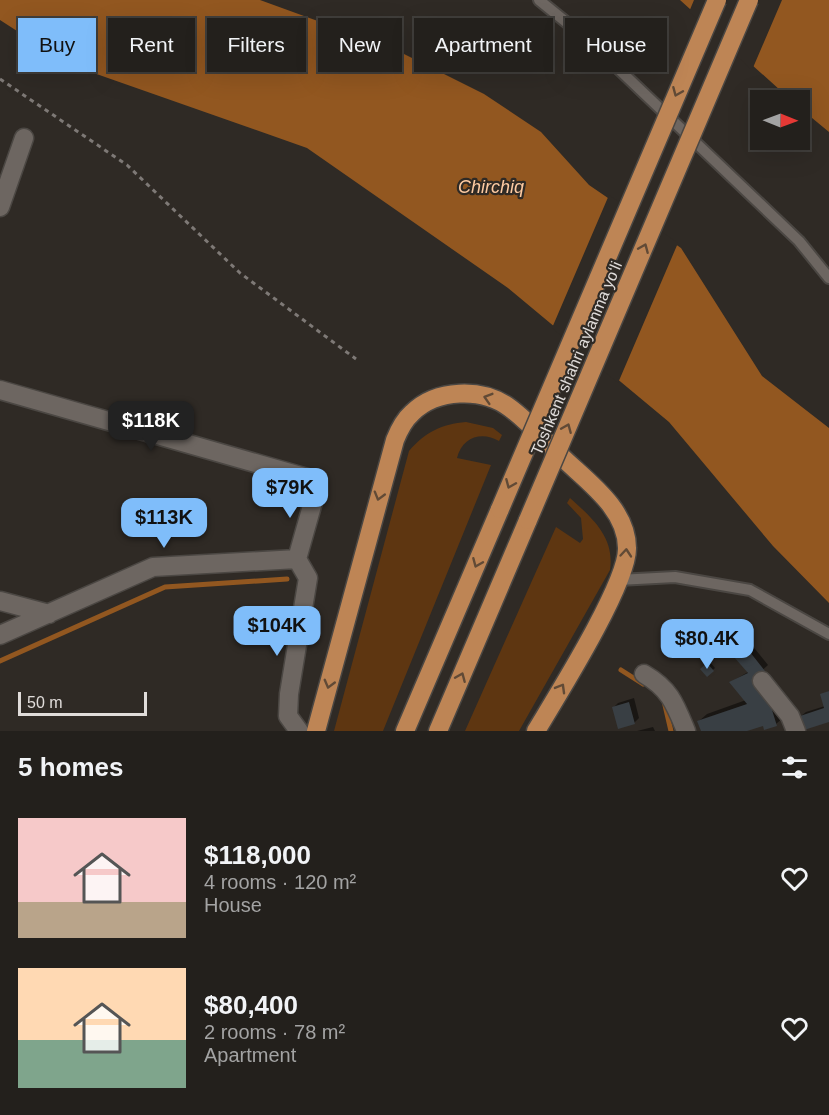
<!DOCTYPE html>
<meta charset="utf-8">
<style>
:root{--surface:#23201c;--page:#2b2825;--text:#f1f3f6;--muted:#a3a3a3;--line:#403e3b;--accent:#7fbdfa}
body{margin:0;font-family:Arial,sans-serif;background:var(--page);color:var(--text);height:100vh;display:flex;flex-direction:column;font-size:22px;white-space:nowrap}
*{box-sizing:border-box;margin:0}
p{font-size:20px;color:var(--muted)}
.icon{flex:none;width:33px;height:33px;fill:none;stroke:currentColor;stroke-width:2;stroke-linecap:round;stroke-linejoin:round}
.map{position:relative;height:731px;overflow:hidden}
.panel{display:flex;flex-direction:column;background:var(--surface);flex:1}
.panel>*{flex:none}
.hud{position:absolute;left:18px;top:18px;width:794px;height:54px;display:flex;gap:12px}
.needle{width:39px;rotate:91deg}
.fabs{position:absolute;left:750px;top:90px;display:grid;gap:12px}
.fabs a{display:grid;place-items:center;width:60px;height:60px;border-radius:0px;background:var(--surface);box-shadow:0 6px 24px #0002,0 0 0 2px var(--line);font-size:30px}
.scale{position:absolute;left:18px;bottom:15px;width:129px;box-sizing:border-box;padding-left:6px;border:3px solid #e0dcda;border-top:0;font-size:16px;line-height:21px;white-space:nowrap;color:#e0dcda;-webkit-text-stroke:4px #2f2a25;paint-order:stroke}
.price{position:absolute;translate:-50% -51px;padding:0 14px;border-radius:12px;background:var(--accent);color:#111;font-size:20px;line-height:39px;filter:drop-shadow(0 2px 3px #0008)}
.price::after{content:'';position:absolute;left:50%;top:36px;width:18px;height:14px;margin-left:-9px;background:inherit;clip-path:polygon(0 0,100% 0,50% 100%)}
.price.selected{background:#222;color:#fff}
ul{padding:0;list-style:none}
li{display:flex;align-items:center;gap:18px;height:150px;padding:0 18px}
li span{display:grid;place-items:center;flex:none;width:168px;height:120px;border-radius:0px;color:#555}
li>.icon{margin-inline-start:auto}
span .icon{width:72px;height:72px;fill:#fffc;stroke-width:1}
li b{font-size:26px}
h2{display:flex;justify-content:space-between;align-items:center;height:72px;padding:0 18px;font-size:26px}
.chip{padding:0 21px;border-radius:0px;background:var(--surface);box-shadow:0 6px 24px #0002,0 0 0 2px var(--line);font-size:21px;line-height:54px}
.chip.selected{background:var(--accent);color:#111}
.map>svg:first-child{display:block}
</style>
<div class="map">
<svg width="829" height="731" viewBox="0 0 829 731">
<rect width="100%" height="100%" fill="#2f2a25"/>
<path fill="#5e3611" d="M466 422 493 428 502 435 499 441C482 431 462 437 457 458L491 465 383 731H334L409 451C425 432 442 424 466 422Z
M570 498C592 518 615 537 610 570L519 731H465L556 527 580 543 583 539 581 518 567 503Z"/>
<path fill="#925720" d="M0 0H260L392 48 484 94 541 132 589 185 681 248 762 376 829 428V603L773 546 669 422 508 288 307 148 68 64 0 20Z
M680 0H829V132L800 108V100H791Z"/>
<path fill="#2f2a25" d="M694 0H782L752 70 689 12Z
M609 195 678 243 618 383 552 328Z"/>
<path fill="#0007" d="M683 629 689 634 682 641 676 636Z
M751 644 768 665 757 675 784 717 776 724H764L743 731H702L699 721 707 714 746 700 731 682 748 672 741 652Z
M710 662 715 668 707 675 702 669Z
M829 691V720L801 716 806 712 825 706 821 695Z
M634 698 639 718 634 723 614 707 618 703Z
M653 727 655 731H637Z"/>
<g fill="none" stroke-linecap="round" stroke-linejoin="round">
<path stroke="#925720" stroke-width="5" d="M0 661 165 587 287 579
M621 670 643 684
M664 701 671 731"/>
</g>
<path fill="#393f44" d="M680 630 688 637 682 643 674 636Z
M746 647 765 671 753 680 768 697 777 726 764 730 763 726 747 731H701L697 721 747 704 729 682 748 673 734 657Z
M707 663 714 671 707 677 700 669Z
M829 691V722L804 730 800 716 824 708 820 694Z
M629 702 635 724 618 729 612 707Z"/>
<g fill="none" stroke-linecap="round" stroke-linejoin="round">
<g stroke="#4b4743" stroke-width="14">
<path id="lane" d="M539 0 587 39 799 241 829 278
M618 580 675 577 750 590 829 634"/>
</g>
<g stroke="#4b4743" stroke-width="21">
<path id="street" d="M0 207 24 138
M0 390 311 479 317 488 297 559
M297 559 308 578 289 694 288 716 299 731
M0 601 49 614
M0 635 153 567 297 559
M644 674C670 689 675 704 686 731
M762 681 790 716 796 731"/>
</g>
<g stroke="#4b4743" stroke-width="21">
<path id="highway" d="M316 731 395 440C399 430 404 420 412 413 436 389 482 387 510 408 529 422 545 441 563 458 588 482 627 509 627 548 628 583 557 696 536 731
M405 731 500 509
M438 731 528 520"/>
</g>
<path stroke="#7e7976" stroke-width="3" stroke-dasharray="4.5 4.5" stroke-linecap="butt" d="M0 79 127 165 240 273 356 359"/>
<use href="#lane" stroke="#6d6661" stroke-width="10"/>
<use href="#street" stroke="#6d6661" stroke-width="18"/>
<use href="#highway" stroke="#be8555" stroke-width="18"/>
<g stroke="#4b4743" stroke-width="21" stroke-linecap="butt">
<path id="highway-bridge" d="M500 509 717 0
M528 520 749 0"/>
</g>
<use href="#highway-bridge" stroke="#be8555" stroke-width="18"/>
</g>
<defs><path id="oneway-chevron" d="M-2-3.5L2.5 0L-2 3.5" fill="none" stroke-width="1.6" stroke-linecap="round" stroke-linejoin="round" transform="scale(1.5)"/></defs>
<g stroke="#614a36">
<use href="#oneway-chevron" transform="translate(677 92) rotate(113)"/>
<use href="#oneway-chevron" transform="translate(644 248) rotate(-67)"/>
<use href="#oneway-chevron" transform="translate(488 398) rotate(-163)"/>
<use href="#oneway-chevron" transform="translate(567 428) rotate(-67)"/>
<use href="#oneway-chevron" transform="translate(510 484) rotate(113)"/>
<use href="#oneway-chevron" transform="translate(379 496) rotate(106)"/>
<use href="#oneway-chevron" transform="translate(626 553) rotate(-85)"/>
<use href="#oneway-chevron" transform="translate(477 563) rotate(113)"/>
<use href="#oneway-chevron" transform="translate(461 677) rotate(-67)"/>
<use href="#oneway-chevron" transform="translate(329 684) rotate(105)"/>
<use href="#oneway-chevron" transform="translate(561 688) rotate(-60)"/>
</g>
<g text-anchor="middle" stroke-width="4.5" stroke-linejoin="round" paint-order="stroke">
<g font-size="16" fill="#e0dcda" stroke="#2f2a25">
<text transform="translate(576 358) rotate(-67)" y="6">Toshkent shahri aylanma yoʻli</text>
</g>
<g font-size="18" font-style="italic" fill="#fecba2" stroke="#2f2a25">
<text x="491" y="193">Chirchiq</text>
</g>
</g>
</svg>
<div class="fabs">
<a><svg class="needle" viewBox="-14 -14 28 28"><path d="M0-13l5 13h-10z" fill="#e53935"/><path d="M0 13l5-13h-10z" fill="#a3a3a3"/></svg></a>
</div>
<div class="scale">50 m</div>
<b class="price selected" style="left:151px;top:452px">$118K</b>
<b class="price" style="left:290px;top:519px">$79K</b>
<b class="price" style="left:164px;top:549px">$113K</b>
<b class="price" style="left:277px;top:657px">$104K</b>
<b class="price" style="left:707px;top:670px">$80.4K</b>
<div class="hud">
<a class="chip selected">Buy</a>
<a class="chip">Rent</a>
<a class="chip">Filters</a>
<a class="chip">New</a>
<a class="chip">Apartment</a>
<a class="chip">House</a>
</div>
</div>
<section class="panel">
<h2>5 homes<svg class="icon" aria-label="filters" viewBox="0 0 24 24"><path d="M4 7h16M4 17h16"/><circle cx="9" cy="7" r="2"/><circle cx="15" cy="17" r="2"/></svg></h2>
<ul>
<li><span style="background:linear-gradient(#f6c9c9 70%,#b9a48a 0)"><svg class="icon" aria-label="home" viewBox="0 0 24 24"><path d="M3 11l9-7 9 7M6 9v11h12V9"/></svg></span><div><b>$118,000</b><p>4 rooms · 120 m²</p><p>House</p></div><svg class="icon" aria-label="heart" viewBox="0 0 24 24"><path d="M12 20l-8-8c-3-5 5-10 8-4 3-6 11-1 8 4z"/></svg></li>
<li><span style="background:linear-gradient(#ffd9b3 60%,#7fa58c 0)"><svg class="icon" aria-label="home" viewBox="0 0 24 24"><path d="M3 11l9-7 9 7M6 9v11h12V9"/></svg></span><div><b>$80,400</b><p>2 rooms · 78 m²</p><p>Apartment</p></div><svg class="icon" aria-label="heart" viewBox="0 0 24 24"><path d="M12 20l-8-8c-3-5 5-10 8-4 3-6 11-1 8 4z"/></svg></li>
</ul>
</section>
